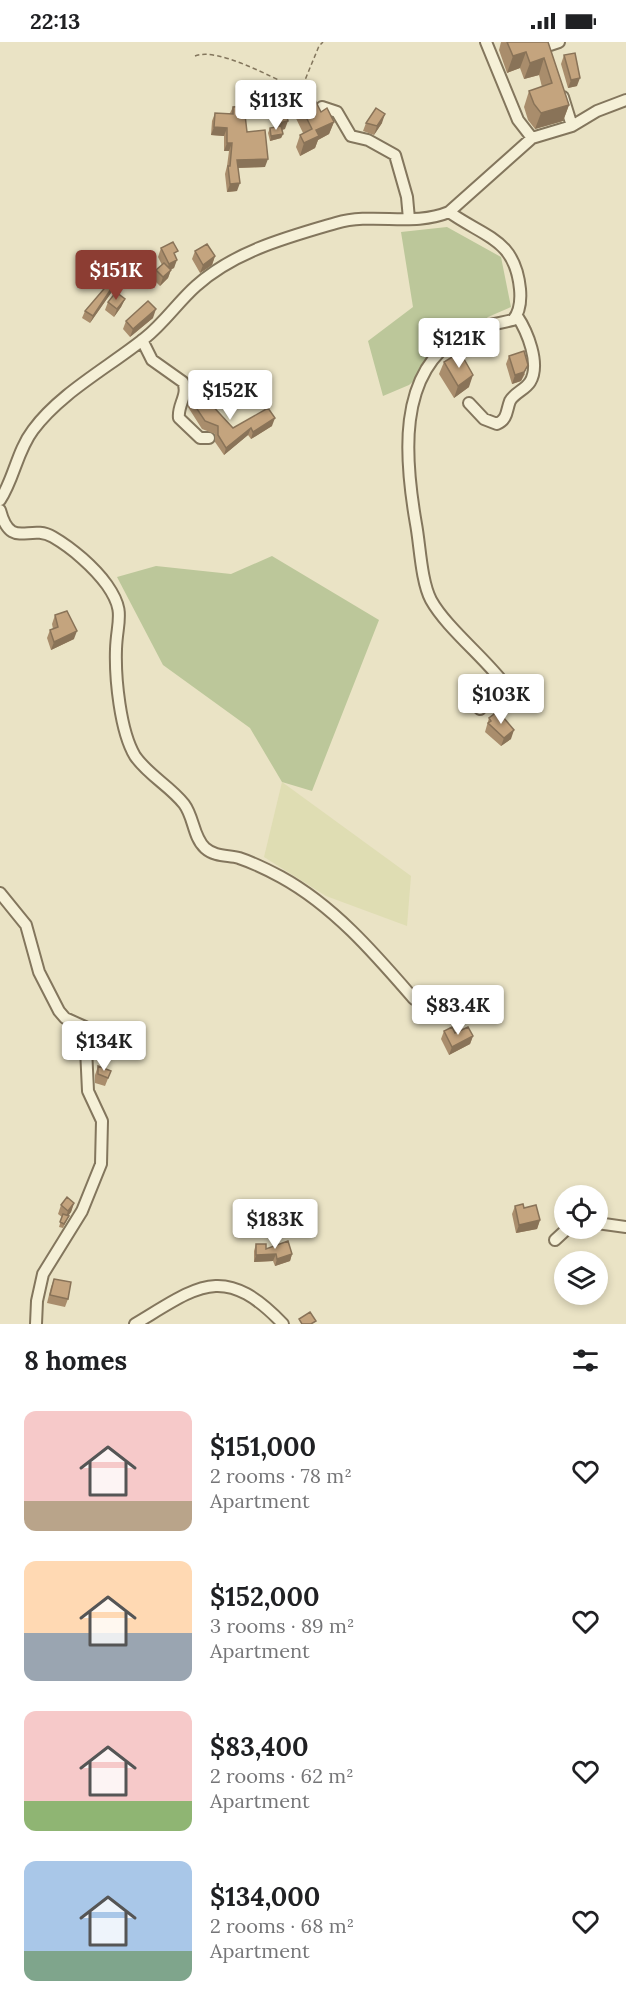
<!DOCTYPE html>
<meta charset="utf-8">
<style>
:root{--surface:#fff;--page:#f2f2f2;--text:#202124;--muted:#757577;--accent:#8c3d33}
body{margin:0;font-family:Lora,serif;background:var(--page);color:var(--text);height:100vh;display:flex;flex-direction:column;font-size:22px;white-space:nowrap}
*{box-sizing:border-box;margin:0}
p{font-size:20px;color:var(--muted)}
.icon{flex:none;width:33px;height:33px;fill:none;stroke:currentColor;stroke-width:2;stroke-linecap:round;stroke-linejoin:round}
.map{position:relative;height:1282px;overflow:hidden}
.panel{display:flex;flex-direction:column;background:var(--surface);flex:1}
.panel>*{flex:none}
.fabs{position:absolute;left:554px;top:1143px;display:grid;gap:12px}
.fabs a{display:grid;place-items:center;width:54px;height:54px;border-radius:50%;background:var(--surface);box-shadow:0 3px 9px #0003;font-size:30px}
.price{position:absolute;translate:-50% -51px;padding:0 14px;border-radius:6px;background:#fff;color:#222;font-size:20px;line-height:39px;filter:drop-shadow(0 2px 3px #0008)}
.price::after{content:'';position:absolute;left:50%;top:36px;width:18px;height:14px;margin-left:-9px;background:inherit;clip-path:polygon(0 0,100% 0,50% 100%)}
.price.current{background:var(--accent);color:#fff}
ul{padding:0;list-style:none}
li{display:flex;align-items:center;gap:18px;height:150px;padding:0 24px}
li span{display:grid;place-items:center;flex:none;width:168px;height:120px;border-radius:12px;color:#555}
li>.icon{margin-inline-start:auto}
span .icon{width:72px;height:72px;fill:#fffc;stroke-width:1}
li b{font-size:26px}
h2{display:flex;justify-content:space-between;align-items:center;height:72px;padding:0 24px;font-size:26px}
.status{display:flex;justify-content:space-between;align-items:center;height:42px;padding:0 30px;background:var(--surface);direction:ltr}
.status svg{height:16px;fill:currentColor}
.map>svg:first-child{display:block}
</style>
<div class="status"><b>22:13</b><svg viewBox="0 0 49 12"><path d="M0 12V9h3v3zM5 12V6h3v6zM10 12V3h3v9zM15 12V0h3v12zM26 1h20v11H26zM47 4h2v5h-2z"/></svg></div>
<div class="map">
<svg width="626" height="1282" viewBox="0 0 626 1282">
<rect width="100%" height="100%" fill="#eae3c5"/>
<path fill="#dfddb3" d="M282 740 411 834 407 884 326 854 264 815Z"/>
<path fill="#bcc79a" d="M447 185 501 215 511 265 488 275 409 343 383 354 368 299 413 265 401 190Z
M272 514 379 578 312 749 282 740 250 686 163 623 117 535 156 524 231 532Z"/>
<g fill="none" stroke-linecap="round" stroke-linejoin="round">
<g stroke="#83765d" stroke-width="14">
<path id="minor" d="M486 0 518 78 532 96
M547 4 559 0
M563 55 572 84
M322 65 337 70 351 94 368 98 395 113 407 155 409 177
M449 170C486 196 515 197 520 247 521 258 520 270 513 278 496 282 475 285 460 294 396 331 405 419 416 482 420 503 421 539 431 558 447 587 489 619 509 648L504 652 484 643 471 646 469 652 480 667
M142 298 152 318 183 340C189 353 177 363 179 376L200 396H209
M469 361 484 377 497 382C508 377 506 369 510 359 514 351 525 348 530 340 541 322 527 289 517 274
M0 458C14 437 17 409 33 388 60 351 109 325 145 296 164 281 178 260 196 244 235 209 288 195 336 181 374 170 413 185 449 170L532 96 572 84 597 69 626 58
M0 468C11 509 29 481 53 495 72 506 94 525 107 543 126 570 117 578 116 607 115 636 120 689 135 714 148 733 170 744 184 762 194 775 193 795 205 806 215 815 228 813 239 816 254 821 268 828 281 835 334 864 375 912 414 957
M0 851 26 883 39 930 59 969 65 976 85 985 88 1049 102 1079 101 1122 82 1169 43 1232 37 1259 36 1282
M597 1181 626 1185
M555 1198 568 1186
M135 1282C197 1245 223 1219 283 1282"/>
</g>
<path stroke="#83765d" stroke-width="1.5" stroke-dasharray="4.5 3" stroke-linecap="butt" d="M195 14C218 5 270 35 294 45L305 38 319 4 323 0"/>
<use href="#minor" stroke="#f5f0d7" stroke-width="10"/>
</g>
<path fill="#a98d6c" d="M501 0H548L569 63 563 79 535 87 528 78 524 65 529 49 542 45 539 33 524 37 520 26 507 31 499 8Z
M564 13 577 44 568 46 561 22Z
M296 55 311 57 321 70 334 80 329 92 318 98 315 106 300 114 296 105 300 93 303 91 292 68Z
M233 65 247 90 265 125 238 126 237 149 227 150 225 132 227 124 229 109H224V94L211 93 212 79 215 71H230Z
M276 69 285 87 282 88 283 92 281 96 270 99 268 91 270 86 275 85 273 77Z
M366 81H382L374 93 363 89Z
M161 206 176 215 174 226 171 227 168 236 160 244 153 237 156 228 162 223 158 215Z
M195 209 215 214 212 223 200 231 192 217Z
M113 244 111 251 90 281 82 276 85 269Z
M125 257 121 265 114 275 105 268 108 260Z
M153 276 130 295 123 287 126 279Z
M509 314 525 332 521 339 512 342 506 322Z
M444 320 469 345 454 356 439 332Z
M194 348 204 361 233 386 272 384 251 397 248 393 224 413 215 400V392L202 387 188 365Z
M55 573 74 597 51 608 47 596 50 588 53 587 52 582Z
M489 676 511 697 501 704 485 690Z
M444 989 455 991 473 994 470 1002 449 1013 441 997Z
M98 1024 111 1029 105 1044 95 1041V1033Z
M74 1161 71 1170 68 1174 67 1178 63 1186 59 1185 62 1175 58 1172 61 1163Z
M515 1164 524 1166 540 1178 537 1187 516 1191 512 1172Z
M256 1202 266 1207 292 1212 290 1219 275 1224 273 1219 254 1220V1209Z
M54 1237 68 1257 65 1265 47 1261 51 1245Z"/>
<path fill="#897358" d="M526 10 520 26 507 31 513 14Z
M544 16 539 33 524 37 530 21Z
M580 36 577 44 568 46 571 38Z
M569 63 563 79 535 87 541 71Z
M385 72 382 81 374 93 377 84Z
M288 79 285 87 276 89 279 81Z
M334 80 329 92 318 98 315 106 300 114 304 101 316 88Z
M214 85 227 86 224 94 211 93Z
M283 92 281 96 270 99 271 94Z
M227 101H232L229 109H224Z
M268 117 265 125 235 126 237 118Z
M240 141 237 149 227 150 230 142Z
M215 214 212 223 200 231 203 223Z
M177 218 174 226 166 230 169 222Z
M171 228 168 236 160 244 163 235Z
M113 244 111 251 90 281 93 274Z
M125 257 121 265 114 275 117 267Z
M156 267 153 276 130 295 133 287Z
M528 323 521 339 512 342 515 333Z
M473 333 469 345 454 356 458 344Z
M275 376 272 384 251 397 253 390Z
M251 386 248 393 224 413 226 406Z
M77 589 74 597 51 608 54 600Z
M514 688 511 697 501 704 504 696Z
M473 994 470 1002 449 1013 452 1005Z
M74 1161 71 1170 65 1178 68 1169Z
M540 1178 537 1187 516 1191 519 1183Z
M276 1212 273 1219 254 1220 256 1213Z
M292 1212 290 1219 275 1224 277 1217Z"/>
<path fill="#c4a47e" stroke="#897358" stroke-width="1.5" d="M507 0H548L569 63 541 71 534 62 529 49 552 41 544 16 530 21 526 10 513 14Z
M575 11 580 36 571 38 564 13Z
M307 50 311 57 314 56 321 70 327 66 334 80 316 88 319 94 304 101 300 93 312 87 296 55Z
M244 64 247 90 265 88 268 117 237 118 240 141 230 142 228 124H230L232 101H227V86L214 85 215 71 233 72V65Z
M376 66 385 72 377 84 366 81Z
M285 67 288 79 279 81 276 69Z
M281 84 283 92 271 94 270 86Z
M173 200 178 209 174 211 177 218 169 222 161 206Z
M207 202 215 214 203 223 195 209Z
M164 221 171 228 163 235 156 228Z
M109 241 113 244 93 274 85 269Z
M116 250 125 257 117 267 108 260Z
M148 259 156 267 133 287 126 279Z
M524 309 528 323 524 330 515 333 509 314Z
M460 310 473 333 458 344 444 320Z
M194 348 204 361 208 359 233 386 268 366 275 376 253 390 251 386 226 406 218 393V384L205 379 191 358Z
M67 569 77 589 54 600 50 588 58 585 55 573Z
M498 669 514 688 504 696 488 681 491 679 489 676Z
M452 985 455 991 468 985 473 994 452 1005 444 989Z
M98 1024 111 1029 108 1036 98 1032Z
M67 1155 74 1161 68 1169 61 1163Z
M523 1162 524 1166 536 1163 540 1178 519 1183 515 1164Z
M63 1172 69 1174 64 1182 60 1180Z
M288 1199 292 1212 277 1217 276 1212 256 1213V1202H266V1207Z
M54 1237 71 1240 68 1257 50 1253Z
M310 1270 316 1279 311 1282H302L299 1277Z"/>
</svg>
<div class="fabs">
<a><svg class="icon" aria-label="locate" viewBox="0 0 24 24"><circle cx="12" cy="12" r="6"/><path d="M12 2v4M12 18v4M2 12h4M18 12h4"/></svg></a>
<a><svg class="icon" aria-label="layers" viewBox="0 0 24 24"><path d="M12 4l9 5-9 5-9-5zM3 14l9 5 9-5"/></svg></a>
</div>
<b class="price" style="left:276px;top:89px">$113K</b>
<b class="price current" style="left:116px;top:259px">$151K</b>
<b class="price" style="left:459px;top:327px">$121K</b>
<b class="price" style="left:230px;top:379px">$152K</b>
<b class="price" style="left:501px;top:683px">$103K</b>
<b class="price" style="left:458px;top:994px">$83.4K</b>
<b class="price" style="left:104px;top:1030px">$134K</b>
<b class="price" style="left:275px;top:1208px">$183K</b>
</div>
<section class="panel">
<h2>8 homes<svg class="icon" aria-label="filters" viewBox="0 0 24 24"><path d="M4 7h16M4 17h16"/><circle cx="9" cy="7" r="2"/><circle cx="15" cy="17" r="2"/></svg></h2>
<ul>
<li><span style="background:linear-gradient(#f6c9c9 75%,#b9a48a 0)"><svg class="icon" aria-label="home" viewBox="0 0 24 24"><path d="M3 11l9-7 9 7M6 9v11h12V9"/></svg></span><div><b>$151,000</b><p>2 rooms · 78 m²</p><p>Apartment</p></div><svg class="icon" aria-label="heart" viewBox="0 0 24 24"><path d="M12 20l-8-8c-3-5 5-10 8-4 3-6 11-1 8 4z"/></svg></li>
<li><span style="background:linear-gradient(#ffd9b3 60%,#9aa5b1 0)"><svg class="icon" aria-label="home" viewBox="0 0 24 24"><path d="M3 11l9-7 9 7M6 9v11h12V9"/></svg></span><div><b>$152,000</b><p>3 rooms · 89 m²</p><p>Apartment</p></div><svg class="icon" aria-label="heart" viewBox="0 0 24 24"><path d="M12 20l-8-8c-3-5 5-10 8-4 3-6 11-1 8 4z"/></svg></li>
<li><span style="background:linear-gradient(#f6c9c9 75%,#8fb573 0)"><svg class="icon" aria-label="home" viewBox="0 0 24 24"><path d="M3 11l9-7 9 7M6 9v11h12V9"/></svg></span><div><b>$83,400</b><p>2 rooms · 62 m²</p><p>Apartment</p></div><svg class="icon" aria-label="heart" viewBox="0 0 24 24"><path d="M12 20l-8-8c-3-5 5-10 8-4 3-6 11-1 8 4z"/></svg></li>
<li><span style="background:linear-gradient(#a9c7e8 75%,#7fa58c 0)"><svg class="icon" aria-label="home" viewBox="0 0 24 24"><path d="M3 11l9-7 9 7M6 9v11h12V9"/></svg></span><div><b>$134,000</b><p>2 rooms · 68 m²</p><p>Apartment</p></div><svg class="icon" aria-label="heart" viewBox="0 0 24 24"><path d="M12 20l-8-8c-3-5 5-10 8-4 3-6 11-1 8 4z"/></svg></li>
</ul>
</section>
